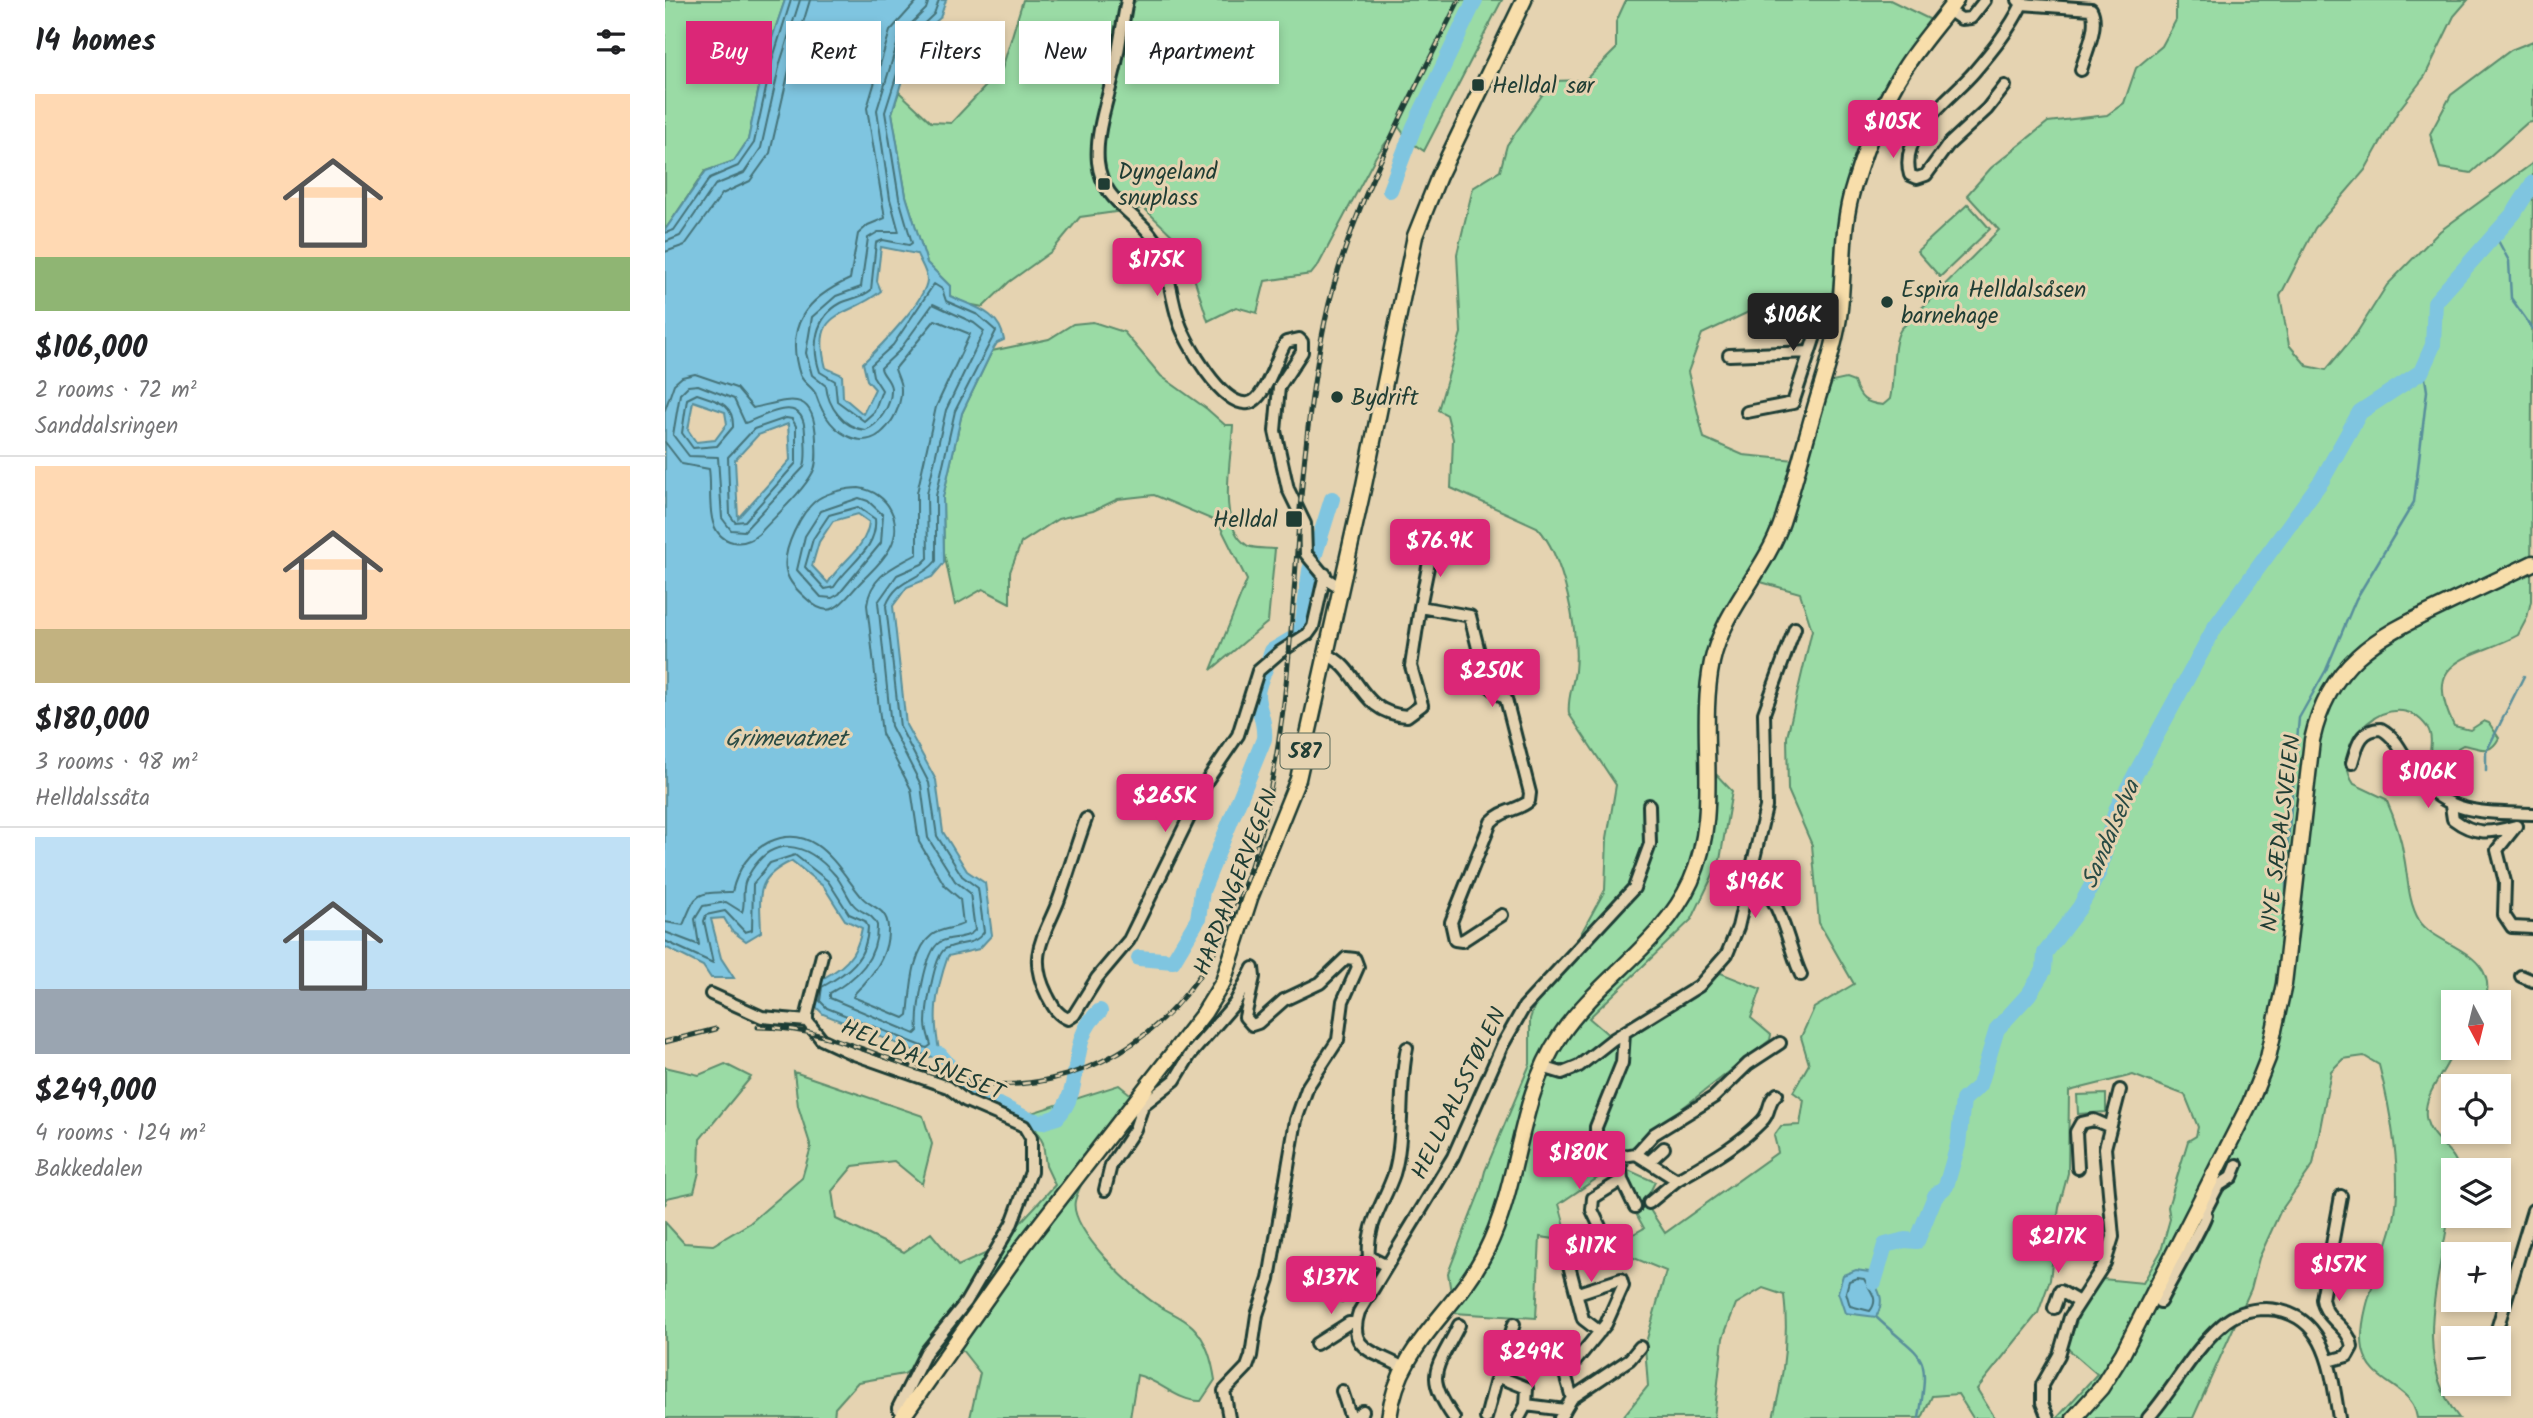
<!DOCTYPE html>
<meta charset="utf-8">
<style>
:root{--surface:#fff;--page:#f6f6f6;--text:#202124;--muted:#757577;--line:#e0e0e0;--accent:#db2777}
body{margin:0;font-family:Kalam,sans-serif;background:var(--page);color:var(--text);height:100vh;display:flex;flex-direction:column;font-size:26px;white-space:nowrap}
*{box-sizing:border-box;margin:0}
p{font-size:23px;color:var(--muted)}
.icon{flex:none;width:38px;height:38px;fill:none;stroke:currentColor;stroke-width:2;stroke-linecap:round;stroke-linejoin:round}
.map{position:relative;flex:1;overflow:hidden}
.panel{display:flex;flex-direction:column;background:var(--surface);width:665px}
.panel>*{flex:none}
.top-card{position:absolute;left:21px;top:21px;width:665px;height:63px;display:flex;gap:14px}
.needle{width:46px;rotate:173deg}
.controls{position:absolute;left:1776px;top:990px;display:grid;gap:14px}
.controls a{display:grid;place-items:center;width:70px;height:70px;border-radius:0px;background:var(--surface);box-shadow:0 4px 10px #0003;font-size:35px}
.price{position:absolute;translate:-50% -60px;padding:0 16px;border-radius:7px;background:var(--accent);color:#fff;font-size:23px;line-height:46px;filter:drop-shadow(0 2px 4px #0008)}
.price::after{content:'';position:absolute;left:50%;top:42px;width:21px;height:16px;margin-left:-10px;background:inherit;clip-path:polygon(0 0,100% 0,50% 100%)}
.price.current{background:#222;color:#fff}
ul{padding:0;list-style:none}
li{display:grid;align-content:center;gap:14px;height:371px;padding:0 35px}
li+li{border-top:2px solid var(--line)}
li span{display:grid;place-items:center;height:217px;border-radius:0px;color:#555}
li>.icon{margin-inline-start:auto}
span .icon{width:126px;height:126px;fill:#fffc;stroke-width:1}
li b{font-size:30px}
h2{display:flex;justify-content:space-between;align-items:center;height:84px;padding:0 35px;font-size:30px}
.pill{padding:0 24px;border-radius:0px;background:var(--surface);box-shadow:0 4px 10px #0003;font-size:24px;line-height:63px}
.pill.current{background:var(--accent);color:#fff}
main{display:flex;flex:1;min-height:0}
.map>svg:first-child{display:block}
</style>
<main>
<section class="panel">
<h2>14 homes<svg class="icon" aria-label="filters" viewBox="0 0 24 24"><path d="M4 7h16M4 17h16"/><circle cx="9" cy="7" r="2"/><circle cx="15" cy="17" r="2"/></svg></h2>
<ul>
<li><span style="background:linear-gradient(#ffd9b3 75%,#8fb573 0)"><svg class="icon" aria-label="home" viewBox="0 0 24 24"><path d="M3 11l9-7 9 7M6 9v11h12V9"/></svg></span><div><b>$106,000</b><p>2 rooms · 72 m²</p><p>Sanddalsringen</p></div></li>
<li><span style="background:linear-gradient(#ffd9b3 75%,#c2b280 0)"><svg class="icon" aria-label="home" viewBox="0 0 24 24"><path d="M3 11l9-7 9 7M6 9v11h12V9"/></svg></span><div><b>$180,000</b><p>3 rooms · 98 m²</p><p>Helldalssåta</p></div></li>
<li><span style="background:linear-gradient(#bfe0f5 70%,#9aa5b1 0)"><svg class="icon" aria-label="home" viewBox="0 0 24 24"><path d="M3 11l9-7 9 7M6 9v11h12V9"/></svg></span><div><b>$249,000</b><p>4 rooms · 124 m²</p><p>Bakkedalen</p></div></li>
</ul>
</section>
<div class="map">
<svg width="1868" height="1418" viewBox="0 0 1868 1418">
<rect width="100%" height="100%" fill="#e5d3b1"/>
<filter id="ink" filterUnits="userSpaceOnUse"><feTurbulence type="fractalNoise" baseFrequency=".0143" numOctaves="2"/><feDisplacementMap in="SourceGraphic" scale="14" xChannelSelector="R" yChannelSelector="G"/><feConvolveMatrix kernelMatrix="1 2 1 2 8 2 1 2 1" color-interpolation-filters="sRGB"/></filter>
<g filter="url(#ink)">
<path fill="#9adba5" stroke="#5c8c6c" stroke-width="2" fill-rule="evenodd" d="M0 0H120L100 59 83 140 69 161 40 171 0 230Z
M358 0H465L468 3 472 0H837L759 151 744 141 733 126 711 156 654 264 646 274 600 281 592 313 571 307 543 321 519 247 479 208 415 217 387 251 344 282 318 307 302 304 285 296V286L262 263 241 196 227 113 234 92 266 122 286 123 337 69Z
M961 0H1225L1268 21 1226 85 1183 182 1167 293 1111 299 1037 334 1023 372 1039 438 1078 455 1140 461 1167 382 1181 379 1189 382C1195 399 1200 403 1218 405L1225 399C1230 377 1226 344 1236 329L1334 230 1302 195 1326 168 1383 122 1442 115 1459 103 1471 68 1497 46 1511 20V0H1803L1789 16 1760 76 1733 111 1700 170 1650 228 1615 296 1624 345 1642 366 1661 370 1691 334 1722 285 1775 231 1868 163 1866 601 1862 618 1853 635C1810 659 1753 655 1789 726L1805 730 1819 721 1824 723 1834 738C1824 757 1815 747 1798 745L1793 748 1784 769 1764 775C1761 760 1771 739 1762 727 1729 681 1661 743 1689 784L1721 799C1729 817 1736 837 1739 857 1743 877 1743 902 1754 920 1770 947 1836 951 1820 1003H1788C1788 1017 1791 1033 1788 1047 1785 1070 1758 1090 1761 1117 1765 1142 1790 1147 1794 1171H1788C1788 1251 1737 1346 1794 1418H1752C1751 1414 1750 1407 1747 1403 1735 1384 1704 1380 1698 1349 1691 1313 1721 1256 1729 1219 1738 1176 1725 1107 1714 1065L1699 1056 1678 1059 1666 1071 1648 1165 1615 1212 1594 1258 1586 1289 1528 1418H1392L1432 1374 1402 1348 1418 1305 1438 1279 1478 1283 1496 1251 1505 1219 1503 1207 1523 1141 1531 1136 1533 1127 1520 1095 1468 1075 1404 1091 1403 1173 1394 1207 1385 1280 1373 1313 1312 1389 1330 1418H1308L1293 1394 1267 1396 1257 1418H1108C1119 1377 1124 1337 1119 1295L1098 1288 1071 1304 1058 1338 1049 1418H957L983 1386 980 1346 1001 1271 964 1256 958 1240 979 1228 946 1169 894 1204 904 1241 875 1237 871 1318 789 1313 783 1273 815 1191 820 1171 865 1064V1019L877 983 907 950 940 890 942 838 951 785 904 714C902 699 908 686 910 671 914 633 899 555 872 527L786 488 788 439 782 415 773 410 796 333 792 254 808 188 835 171 842 145 887 81 920 80 951 49V22ZM1092 581 1135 593 1147 630 1122 737 1123 790 1147 845 1154 923 1189 984 1149 1008 1136 1037 1144 1064 1128 1092 1139 1100 1135 1125 1116 1126 1109 1136 1113 1152 1000 1233 980 1202 990 1182 963 1170 966 1148 1105 1040 1106 1035 1086 1018 1096 989 1056 973 946 1037 924 1018 1027 919 1055 860 1067 791 1047 770 1044 660Z
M1868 41V122L1862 123 1806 173 1775 168 1765 134 1786 95 1846 50Z
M1303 204 1325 229 1275 277 1252 251Z
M428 322 459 332 496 376 542 409 560 425H568C567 456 550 526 583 546 590 549 602 548 610 549L603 622 546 670 582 580 553 522 489 495 453 499 428 511 393 519 356 543 345 572V603L318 589 290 605 279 553 278 497 297 413 327 351 384 339 408 324Z
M60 1064 86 1077 35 1139 34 1172 29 1192 2 1198 0 1205V1067L34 1075Z
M129 1072 258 1116 267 1144 257 1184 229 1161 188 1166 167 1191 171 1219 239 1252 266 1233 293 1266 331 1249 390 1185 381 1166 378 1143 363 1114 454 1085 480 1106C457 1130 418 1169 410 1201 404 1229 469 1290 491 1304 503 1312 517 1316 528 1327 542 1341 547 1361 550 1380L536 1401C513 1402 494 1380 472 1375L465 1418H305L315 1373 289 1340 239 1374 193 1382 170 1408 169 1418H0V1222L19 1243 48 1245 85 1223 137 1178 146 1147 133 1106Z
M1441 1094V1112L1413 1114 1412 1095Z"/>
<path fill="#7fc5e0" stroke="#598f9b" stroke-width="2" fill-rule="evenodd" d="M120 0H281L275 18 249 41 227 113 241 196 251 228 262 263 285 286V296C308 307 335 311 339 340L332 343 327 351 297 413 278 497 279 563 267 577 242 587 228 606 241 725 271 780 278 832 302 871 320 883 327 935 314 949 283 956C270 993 267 1017 275 1055L265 1057 158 1014 147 1003 151 982C177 969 192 958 197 928L180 920 159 887 127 861C89 878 95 895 96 932L81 941 66 930 59 918 46 919 56 958 69 978H46L38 966 0 947V230L41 171 69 161 83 140 100 59ZM216 247 252 254C255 262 262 271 262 280 261 300 213 349 198 363L202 380 210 389 198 414 178 397 177 375 161 368C145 307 183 319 216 291L212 281ZM28 401 60 412 62 424 50 440 31 442 23 430ZM123 424 125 460 73 518 70 460 93 435ZM193 514 204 522C201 549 176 561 163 583L147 566 154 542 168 521Z
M1191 1270 1204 1272C1212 1290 1222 1297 1211 1317L1180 1313 1173 1292 1178 1275Z"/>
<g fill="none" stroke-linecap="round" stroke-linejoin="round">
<path stroke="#457379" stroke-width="2" d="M0 233 9 230 45 178 73 166 89 143 107 61 126 0
M0 242 15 236 50 185 79 173 96 148 115 63 135 0
M0 252 20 245 57 194 85 181 105 153 125 66 145 0
M33 385 69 399 80 423C102 415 139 392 140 433 140 444 142 456 139 467L79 531 66 530 57 518 53 457 24 456 8 435 15 394 23 386Z
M32 394C52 401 69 403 68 427L52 446 28 448 17 433 22 399Z
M0 410 9 384 17 377 30 374 71 388 88 408C124 400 149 387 151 439 151 450 153 462 148 472 136 494 111 515 94 534 87 540 78 544 68 542 37 535 48 492 44 469L17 464 0 442
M121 418 127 419 131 426V463L80 521 70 522 65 515 63 457 89 429Z
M194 488C223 492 239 522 225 548 217 563 205 572 194 584 179 600 167 623 143 600 134 592 123 582 121 570 117 550 136 511 153 499 164 492 182 488 194 488Z
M194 498 203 501 218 515 216 543 174 594 167 598 156 597 132 570 140 536 156 511Z
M193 507 210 519C213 549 183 564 169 587L160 589 140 567 148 539 164 515Z
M0 922 18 925C32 892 29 893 67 892 72 871 84 852 104 842 150 821 172 867 196 896 205 908 222 907 223 927 224 951 213 968 198 985 193 990 190 991 188 997L239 1018 243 1015C246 992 246 951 267 935 276 928 289 929 298 924L295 899 280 886 254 842 246 789 217 734 202 605C206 574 230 567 252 554V493L271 407 305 334 270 320 230 369C232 376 236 382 236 389 237 413 215 449 187 438 168 431 157 413 151 395 149 388 139 384 135 375 119 325 142 298 185 279L193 234 203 225 220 218 202 108 225 31 253 0
M0 932 34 945 30 919 38 906 61 902 77 912C81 902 76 890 81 880 105 832 141 841 171 876 178 885 182 896 188 904 196 914 207 912 212 925 213 958 193 978 165 993V998L250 1034 253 1031C251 1013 259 952 275 942 286 936 302 940 310 930L305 893 290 881 263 838 256 785 226 726 213 602 232 575 257 564 263 558 262 494 281 410 319 331 309 323 268 304 234 351 216 368C217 375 225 379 226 388 227 403 215 425 200 430 178 428 163 406 161 386L147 375 141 353 147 317 171 296 196 287 203 238 213 232H234L225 199 212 110 235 35 261 9 264 0
M0 941 48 963 39 921 41 915 60 911 80 932 87 930 88 884 105 863 130 855 163 881 184 914 200 921 203 927C202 959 184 972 157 987L155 1001 162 1008 262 1048 266 1045C264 1038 261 1030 261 1023 261 1010 269 956 280 949 295 941 308 947 319 932L313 888 297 876 272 836 264 783 235 727 221 606C232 577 255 581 271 561V496L290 411 331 331 313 315 281 301 277 289 269 284 228 345 206 365 208 376 217 390 209 412 199 421 172 401 170 381 155 372C146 346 150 317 176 303 186 298 197 298 206 290L211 243 218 240 244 245 247 243 234 198 220 112 243 39 269 14 274 0
M1192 1278 1199 1279C1205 1291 1215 1299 1205 1311L1185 1306 1181 1292 1184 1281Z"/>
<path stroke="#598f9b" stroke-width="2.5" d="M1830 235 1844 261 1846 298 1868 329
M1821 771V752L1859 676
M1621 903V865L1634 718 1661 670 1691 599 1749 502 1762 391 1758 365
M1211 1317C1258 1361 1266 1348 1254 1418"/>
<path stroke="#7fc5e0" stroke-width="16" d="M725 190 749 127 810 0
M474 958 508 961 533 919 537 891 599 739C601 720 592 709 592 694 593 681 603 664 607 651L629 638 637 628 645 570 667 499
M275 1055 295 1079
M297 1087 299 1094 308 1100 334 1105 362 1119 377 1122 392 1117C421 1088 401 1039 435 1011
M1209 1282 1220 1245 1240 1240 1252 1241 1270 1196 1281 1186 1293 1145 1298 1100 1315 1085 1332 1029 1364 994 1379 970 1380 953 1415 907 1434 872 1451 810 1550 627 1657 480 1695 412 1756 372 1768 345 1770 302 1849 213 1868 183"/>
<g stroke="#1f3d34" stroke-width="16">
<path id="minor" d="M462 0C458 21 455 42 451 63 445 94 430 130 433 162 438 210 485 214 499 260 505 280 507 302 514 322 521 343 557 407 583 403 601 401 611 356 621 342L634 339 637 342V352L614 387 610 431 623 489 640 524 641 554 662 579 676 588
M1357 4 1426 9C1435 25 1420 54 1416 70
M1283 10 1296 19 1306 18 1320 0
M1340 86 1322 109 1283 145 1261 175 1252 178 1245 175C1233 133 1286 99 1309 72 1327 51 1345 29 1357 4L1353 0
M1064 355 1145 352
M1082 412 1128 403 1153 327 1157 320 1174 319
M755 607 767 547
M662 655C695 668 693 713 742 716L757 705 746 666 755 607 805 616 822 684 841 699 865 793 864 801C853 811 838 809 826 822L786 922 790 940 797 941 837 915
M1687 763C1692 746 1695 729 1716 729 1731 737 1737 753 1746 767 1778 816 1816 812 1868 814
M1786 806 1788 819C1810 836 1826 833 1851 826
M421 819C411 846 403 875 393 902 379 937 362 956 382 995 388 1006 391 1014 403 1019L409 1015 432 978 464 940 543 779 573 735 593 671 615 652 643 634 648 627 660 574
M1851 826 1832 850 1840 882 1839 915 1847 927 1868 928
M1084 879C1115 887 1123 948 1136 975
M157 955 142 1015V1021L156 1039 186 1053 283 1087 301 1101 359 1126 366 1138V1172L347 1223 301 1302 261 1352 233 1408
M1856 976 1868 981
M46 994 97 1017 142 1021
M959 1033 957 1063 931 1127V1146L936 1154 945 1158 971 1154 989 1134 1049 1097 1083 1064 1115 1043
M877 1067 897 1073 914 1066 947 1040 1034 986 1062 954 1073 927 1101 807 1099 713 1130 628
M971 1154 1012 1180C1041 1163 1073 1146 1097 1121 1106 1113 1102 1101 1112 1094
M985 1161 999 1148
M1413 1168 1411 1132 1416 1123 1429 1120 1443 1126
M957 1180 970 1207
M440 1190 446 1165 470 1129 478 1105 510 1080 525 1055 570 1003 588 968 589 977 580 1017 587 1025 593 1023 619 1000 655 983 681 958 690 959 693 967 678 1001 673 1040 643 1086 631 1120 604 1279 592 1315 586 1356 582 1367 559 1391 564 1418
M984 1203 1012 1180
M1539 1213 1553 1186 1567 1177 1572 1165
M936 1229 927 1210 928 1198 957 1180 955 1159
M900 1250 918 1319 935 1332
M722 1266 704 1257C701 1225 719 1203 729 1174 740 1137 733 1088 742 1048
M678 1295 704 1257
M1495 1302C1501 1289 1541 1220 1541 1215L1532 1209
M1389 1308 1395 1291 1414 1302
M1829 1339 1868 1210
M651 1344 684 1323H690
M1664 1361 1682 1356 1687 1347C1685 1327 1660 1320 1657 1299L1676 1196
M737 1367C712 1352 681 1351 694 1312L788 1157 837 1046 859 1007 969 888 985 844 984 805
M832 1376 849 1324
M677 1391 686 1418
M907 1398 900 1374 941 1324 958 1286 956 1279 913 1293
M688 1418 698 1411
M789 1418C758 1373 772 1370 794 1325
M821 1418 832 1376 862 1388 861 1405
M854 1418 861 1405 900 1410
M895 1418 907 1398 965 1359 975 1347
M1383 1418 1377 1403V1385L1394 1355 1405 1317 1440 1263 1448 1237 1440 1148 1455 1090
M1483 1418C1509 1389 1527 1351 1557 1325 1569 1314 1585 1309 1601 1309 1662 1311 1666 1371 1674 1418"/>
</g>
<g stroke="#1f3d34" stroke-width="19">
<path id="major" d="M237 1418 359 1245 539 1013 558 982 585 898 633 779 699 485 750 236 774 176 859 0
M724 1418C733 1343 790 1314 821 1251 856 1182 851 1102 895 1036 933 979 997 945 1026 881 1057 812 1032 734 1047 662 1058 610 1100 572 1117 522 1130 482 1140 441 1152 401 1160 374 1170 346 1174 317 1180 273 1175 228 1189 185 1201 146 1217 103 1239 69 1254 45 1274 23 1291 0
M1409 1418 1436 1388 1458 1353 1585 1103 1603 1058 1619 984 1647 740C1664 664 1709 638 1775 607 1806 592 1837 578 1868 563"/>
</g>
<use href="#minor" stroke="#e5d3b1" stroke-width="10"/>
<use href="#major" stroke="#f8deab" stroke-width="14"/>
<g stroke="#1f3d34" stroke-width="5">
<path id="rail" d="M93 1027C202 1027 268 1106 386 1079 619 1025 620 698 635 509 640 446 647 383 660 321 684 208 744 103 794 0
M0 1042 51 1029"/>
</g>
<use href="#rail" stroke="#e5d3b1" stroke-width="2.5" stroke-dasharray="8" stroke-linecap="butt"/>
</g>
</g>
<g fill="#1f3d34" stroke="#e5d3b1" stroke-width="2.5">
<rect x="806" y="78" width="14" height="14" rx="3.5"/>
<rect x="432" y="177" width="14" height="14" rx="3.5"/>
<circle cx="1222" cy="302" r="7"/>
<circle cx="672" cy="397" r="7"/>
<rect x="620" y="510" width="18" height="18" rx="3.5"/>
</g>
<g text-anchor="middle" stroke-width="6" stroke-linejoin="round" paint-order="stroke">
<rect fill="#e5d3b1" stroke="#5a6a5a" stroke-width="2" x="615.5" y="733.5" width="49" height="35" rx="5"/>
<g font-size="21" font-weight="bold" fill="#1f3d34">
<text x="640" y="758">587</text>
</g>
<g font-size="23" fill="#1f3d34" stroke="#e5d3b1" text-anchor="start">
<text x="827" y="93">Helldal sør</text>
<text x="453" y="179">Dyngeland<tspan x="453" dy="26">snuplass</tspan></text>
<text x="1236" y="297">Espira Helldalsåsen<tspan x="1236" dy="26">barnehage</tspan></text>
<text x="686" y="405">Bydrift</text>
<text x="613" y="527" text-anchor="end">Helldal</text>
</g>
<g font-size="23" fill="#1f3d34" stroke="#e5d3b1">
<text transform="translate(1615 833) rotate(-83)" y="8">NYE SÆDALSVEIEN</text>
<text transform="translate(570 882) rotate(-69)" y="8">HARDANGERVEGEN</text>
<text transform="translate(258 1059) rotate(23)" y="8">HELLDALSNESET</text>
<text transform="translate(793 1093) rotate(-64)" y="8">HELLDALSSTØLEN</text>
</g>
<g font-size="24" font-style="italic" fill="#294b45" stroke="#e5d3b1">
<text x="121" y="746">Grimevatnet</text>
<text transform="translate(1445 834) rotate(-67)" y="8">Sandalselva</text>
</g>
</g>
</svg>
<div class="controls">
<a><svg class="needle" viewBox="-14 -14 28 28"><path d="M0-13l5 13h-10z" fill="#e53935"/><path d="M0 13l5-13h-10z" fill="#757577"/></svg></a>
<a><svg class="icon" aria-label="locate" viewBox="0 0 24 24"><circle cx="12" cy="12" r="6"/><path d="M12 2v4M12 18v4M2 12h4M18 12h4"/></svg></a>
<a><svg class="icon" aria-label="layers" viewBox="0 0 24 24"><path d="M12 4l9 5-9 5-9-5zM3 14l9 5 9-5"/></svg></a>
<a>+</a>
<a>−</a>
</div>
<b class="price" style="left:1228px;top:160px">$105K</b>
<b class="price" style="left:492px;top:298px">$175K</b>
<b class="price current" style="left:1128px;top:353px">$106K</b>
<b class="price" style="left:775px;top:579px">$76.9K</b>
<b class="price" style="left:827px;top:709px">$250K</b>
<b class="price" style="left:1763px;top:810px">$106K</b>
<b class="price" style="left:500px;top:834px">$265K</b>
<b class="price" style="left:1090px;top:920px">$196K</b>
<b class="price" style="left:914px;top:1191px">$180K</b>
<b class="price" style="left:1393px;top:1275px">$217K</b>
<b class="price" style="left:926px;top:1284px">$117K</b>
<b class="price" style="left:1674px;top:1303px">$157K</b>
<b class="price" style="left:666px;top:1316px">$137K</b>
<b class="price" style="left:867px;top:1390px">$249K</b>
<div class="top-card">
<a class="pill current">Buy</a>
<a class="pill">Rent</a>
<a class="pill">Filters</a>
<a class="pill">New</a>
<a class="pill">Apartment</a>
</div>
</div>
</main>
